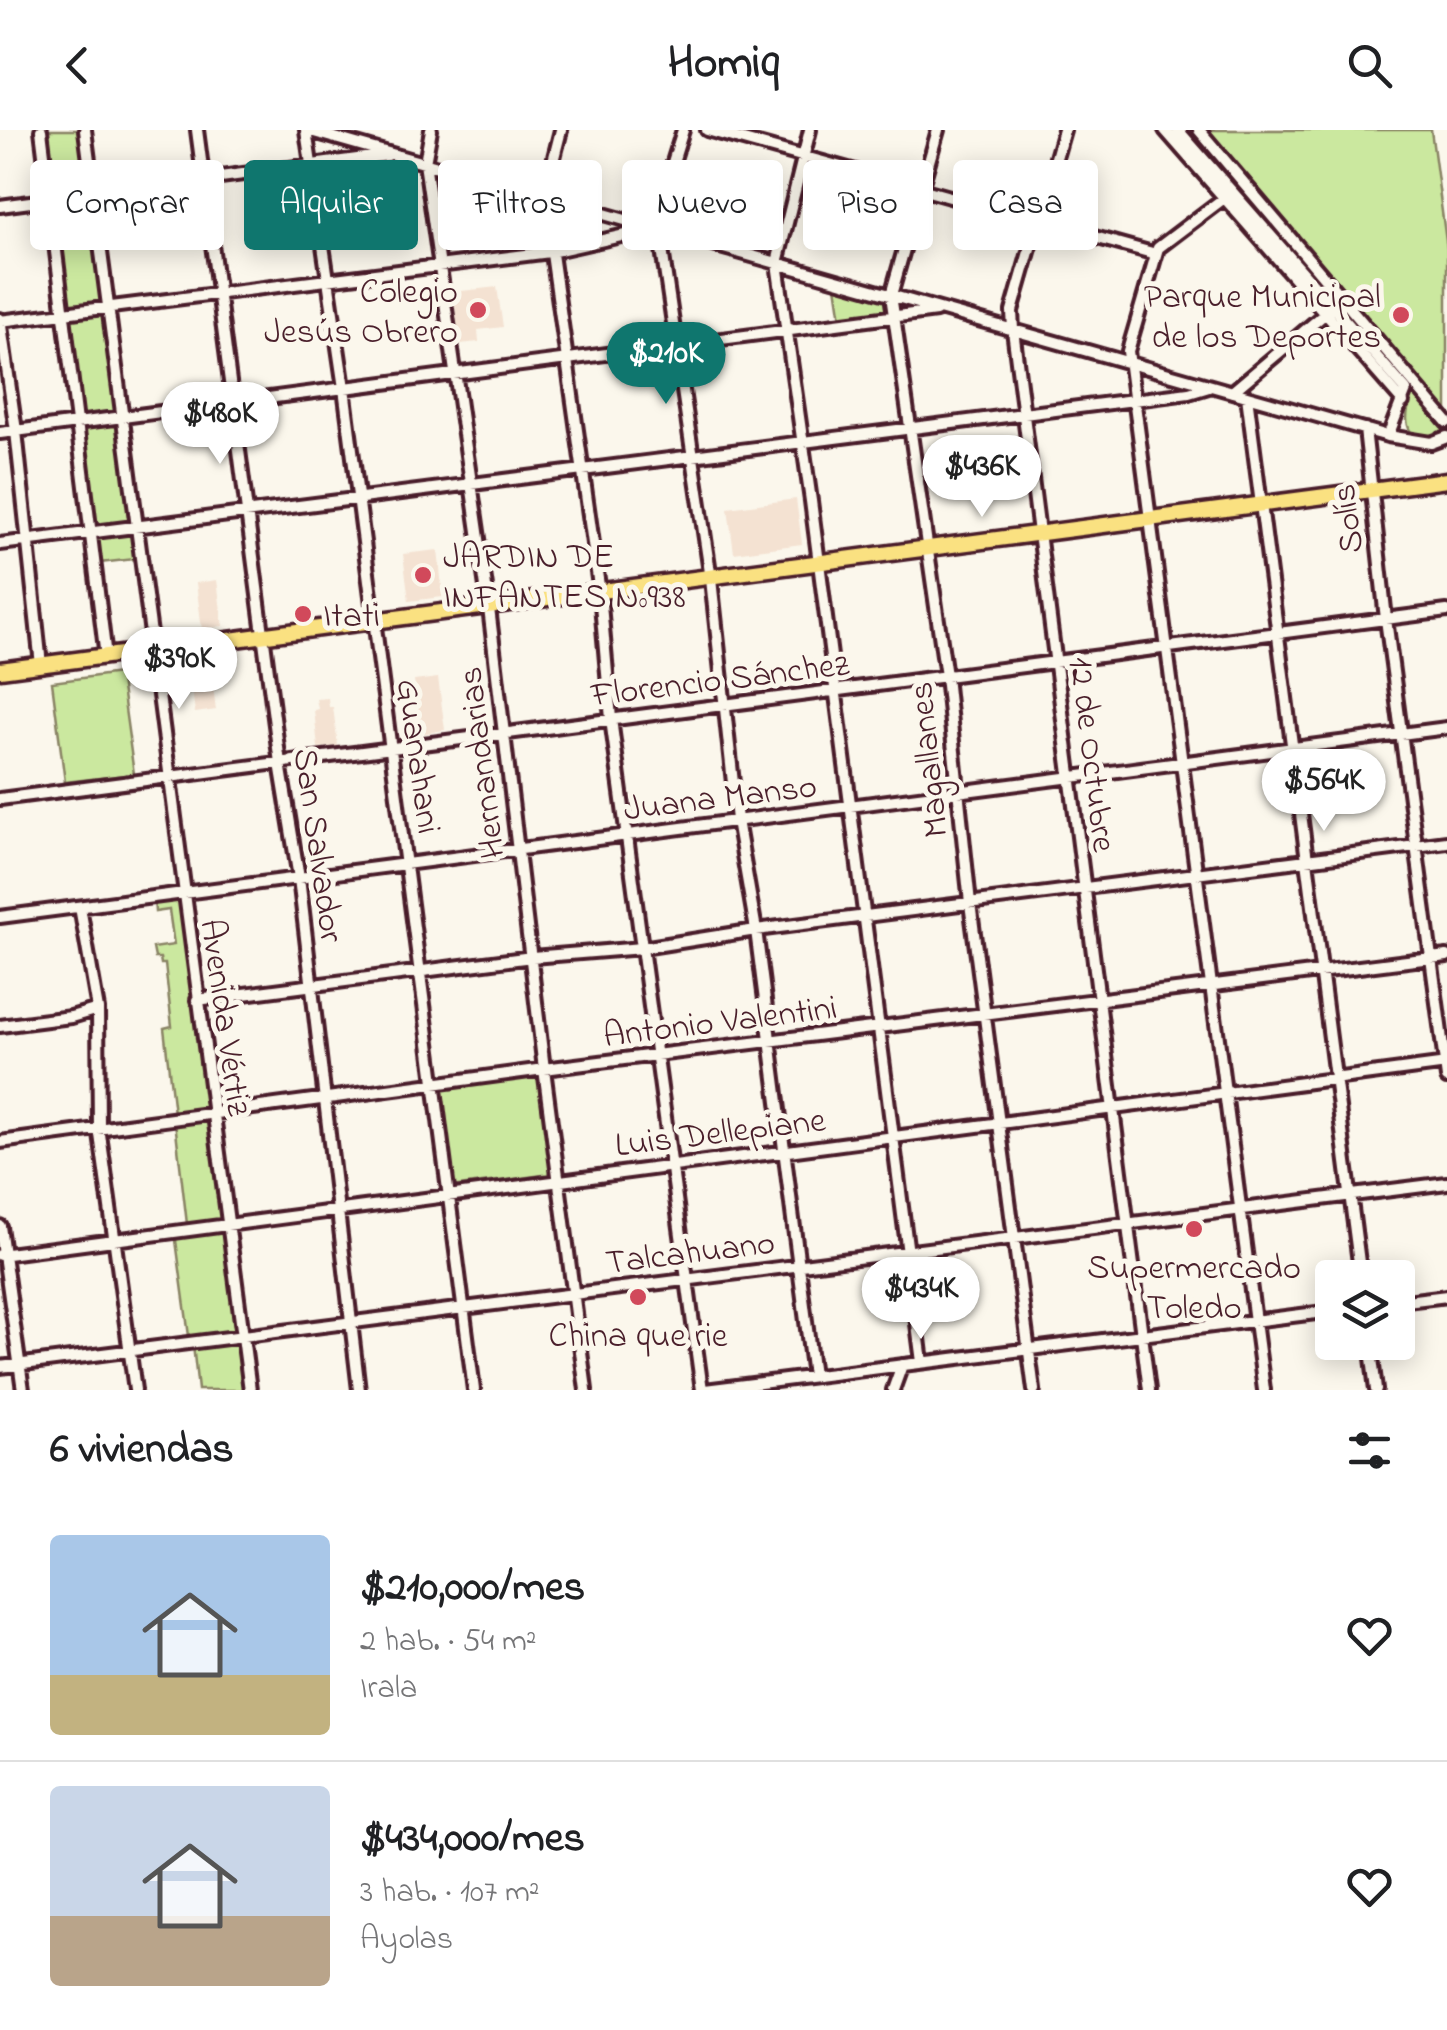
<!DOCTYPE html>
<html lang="es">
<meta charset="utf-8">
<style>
:root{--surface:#fff;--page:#f6f6f6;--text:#202124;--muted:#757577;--line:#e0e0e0;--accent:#0f766e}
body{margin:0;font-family:"Indie Flower",sans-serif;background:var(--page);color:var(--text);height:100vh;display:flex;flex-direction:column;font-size:38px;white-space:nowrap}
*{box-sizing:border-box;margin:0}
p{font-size:32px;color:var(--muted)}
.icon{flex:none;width:55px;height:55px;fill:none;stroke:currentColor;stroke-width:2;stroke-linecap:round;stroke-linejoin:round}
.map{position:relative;height:1260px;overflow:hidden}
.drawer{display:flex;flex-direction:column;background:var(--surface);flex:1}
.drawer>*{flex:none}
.guide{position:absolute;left:30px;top:30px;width:1388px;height:90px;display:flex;gap:20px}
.fabs{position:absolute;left:1315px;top:1130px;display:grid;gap:20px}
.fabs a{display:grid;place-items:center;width:100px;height:100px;border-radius:10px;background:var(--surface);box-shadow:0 5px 25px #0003;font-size:50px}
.price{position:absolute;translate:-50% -85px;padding:0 22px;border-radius:35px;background:#fff;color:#222;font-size:32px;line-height:65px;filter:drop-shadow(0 2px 5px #0008)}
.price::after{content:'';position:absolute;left:50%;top:60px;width:30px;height:22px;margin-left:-15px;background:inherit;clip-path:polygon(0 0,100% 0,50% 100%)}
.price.selected{background:var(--accent);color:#fff}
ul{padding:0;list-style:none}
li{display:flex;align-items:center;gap:30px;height:250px;padding:0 50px}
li+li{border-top:2px solid var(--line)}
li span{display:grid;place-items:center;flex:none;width:280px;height:200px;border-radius:10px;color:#555}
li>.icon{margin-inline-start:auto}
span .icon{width:120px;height:120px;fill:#fffc;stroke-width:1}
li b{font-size:42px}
h2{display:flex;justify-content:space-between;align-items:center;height:120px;padding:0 50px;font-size:42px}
.pill{padding:0 35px;border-radius:10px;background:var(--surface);box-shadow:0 5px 25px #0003;font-size:35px;line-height:90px}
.pill.selected{background:var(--accent);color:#fff}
header{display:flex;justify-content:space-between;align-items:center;height:130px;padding:0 50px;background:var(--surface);font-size:45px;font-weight:700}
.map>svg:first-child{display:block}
</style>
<header><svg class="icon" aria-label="back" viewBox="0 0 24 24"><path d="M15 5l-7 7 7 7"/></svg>Homiq<svg class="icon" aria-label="search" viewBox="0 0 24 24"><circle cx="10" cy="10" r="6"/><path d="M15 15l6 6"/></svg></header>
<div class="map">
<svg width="1447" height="1260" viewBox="0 0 1447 1260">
<rect width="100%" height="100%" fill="#fbf7ec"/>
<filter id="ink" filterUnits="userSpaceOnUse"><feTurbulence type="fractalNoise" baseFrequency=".01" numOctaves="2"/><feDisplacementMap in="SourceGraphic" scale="20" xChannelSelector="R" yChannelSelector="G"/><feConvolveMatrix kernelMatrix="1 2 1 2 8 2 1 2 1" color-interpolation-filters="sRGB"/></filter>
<g filter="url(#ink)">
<path fill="#f4e2d2" d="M497 157 503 197 478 200 479 212 460 214 453 162Z
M796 369 802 414 734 423 728 378Z
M438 420 443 467 409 471 403 424Z
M217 450 223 496 202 499 196 453Z
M210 532 216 580 195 583 189 535Z
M438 548 445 600 421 604 414 551Z
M328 568 329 577H333L338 616 318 618 314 580 318 579 316 569Z"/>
<path fill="#cbe89f" stroke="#8a8465" stroke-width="2.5" d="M44 0H80L135 429 99 433Z
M1199 0H1431L1447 119V305L1437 309 1414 307C1399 289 1413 272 1412 252Z
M836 156 887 170 891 179 888 182 841 189Z
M120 543 134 644 65 652 52 552Z
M179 767 221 1090 187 1094 164 898 172 896 165 834H161L160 828H155L153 818 174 815 169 780 155 782 154 770Z
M539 945 551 1044 451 1057 439 958Z
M222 1097 235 1200 189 1206 175 1103Z
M236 1210 243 1260H198L193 1215Z"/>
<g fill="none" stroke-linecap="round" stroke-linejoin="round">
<g stroke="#4a1f2b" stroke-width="18">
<path id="minor" d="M41 0 106 527
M85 0 250 1260
M197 0 280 633 299 748 359 1260
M306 0 344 258 474 1260
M307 0 1388 306 1431 313 1447 307
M431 0 425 33 489 478 544 939 586 1260
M561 0 544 67 600 463 611 589 702 1260
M683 0 657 84 659 99 711 449 737 690 756 800 813 1246
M707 0 1156 124
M810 0 777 133 811 371 922 1232
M938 0 891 165 946 546 970 773 1034 1260
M1064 0 1012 181 1013 200 1149 1260
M1165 0 1403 272
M1178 0 1406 260 1388 306
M1199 0 1447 292
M1232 62 1158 118 1128 221 1264 1260
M0 76 388 25
M0 189 16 301 41 535
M0 191 550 122 652 99
M1232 262 1327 182
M1247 266 1361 1148
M1365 299 1386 489 1447 948
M0 303 936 181
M0 414 1189 263 1209 257
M0 669 1447 481
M80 777 98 879 99 997 135 1260
M0 787 1447 598
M197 870 532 827 642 818 756 800 1447 712
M0 896 71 887 98 879
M0 1012 544 939 1447 826
M0 1096 23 1260
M0 1125 1447 934
M1398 1172 1447 1166
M1370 1212 1376 1260
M0 1237 1447 1053
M705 1260 1332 1181
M893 1260 902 1235"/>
</g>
<g stroke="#4a1f2b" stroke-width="21">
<path id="major" d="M0 540 1447 350"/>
</g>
<use href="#minor" stroke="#fbf7ec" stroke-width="10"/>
<use href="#major" stroke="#fae181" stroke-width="14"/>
</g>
</g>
<g fill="#d1495b" stroke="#fbf7ec" stroke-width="4">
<circle cx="478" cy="180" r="10"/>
<circle cx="1401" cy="185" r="10"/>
<circle cx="423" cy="445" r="10"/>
<circle cx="303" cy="484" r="10"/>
<circle cx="1194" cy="1099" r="10"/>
<circle cx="638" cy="1167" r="10"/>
</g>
<g text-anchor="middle" stroke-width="10" stroke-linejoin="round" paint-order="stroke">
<g font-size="35" fill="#4a1f2b" stroke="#fbf7ec" text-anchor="end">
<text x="458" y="172">Colegio<tspan x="458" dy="40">Jesús Obrero</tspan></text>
<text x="1381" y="177">Parque Municipal<tspan x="1381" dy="40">de los Deportes</tspan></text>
<text x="443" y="437" text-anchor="start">JARDIN DE<tspan x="443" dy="40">INFANTES Nº938</tspan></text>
<text x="323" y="496" text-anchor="start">Itati</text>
<text x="1194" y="1148" text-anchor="middle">Supermercado<tspan x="1194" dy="40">Toledo</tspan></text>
<text x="638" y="1216" text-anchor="middle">China que rie</text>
</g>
<g font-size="35" fill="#4a1f2b" stroke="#fbf7ec">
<text transform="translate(1346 389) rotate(-97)" y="12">Solís</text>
<text transform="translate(720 548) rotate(-7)" y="12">Florencio Sánchez</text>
<text transform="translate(1094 624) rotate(83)" y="12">12 de Octubre</text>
<text transform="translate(420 626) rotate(82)" y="12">Guanahani</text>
<text transform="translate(927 630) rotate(-96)" y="12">Magallanes</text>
<text transform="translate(480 633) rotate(-97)" y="12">Hernandarias</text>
<text transform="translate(720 666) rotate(-7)" y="12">Juana Manso</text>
<text transform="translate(320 715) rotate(82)" y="12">San Salvador</text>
<text transform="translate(227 887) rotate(82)" y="12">Avenida Vértiz</text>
<text transform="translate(720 890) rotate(-7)" y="12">Antonio Valentini</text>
<text transform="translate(720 1001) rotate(-7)" y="12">Luis Dellepiane</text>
<text transform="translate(690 1121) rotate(-7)" y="12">Talcahuano</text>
</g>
</g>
</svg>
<div class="fabs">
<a><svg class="icon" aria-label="layers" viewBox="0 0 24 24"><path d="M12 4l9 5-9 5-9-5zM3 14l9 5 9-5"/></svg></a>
</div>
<b class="price selected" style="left:666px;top:277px">$210K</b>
<b class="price" style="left:220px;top:337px">$480K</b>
<b class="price" style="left:982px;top:390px">$436K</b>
<b class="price" style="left:179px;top:582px">$390K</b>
<b class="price" style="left:1324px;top:704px">$564K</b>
<b class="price" style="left:921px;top:1212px">$434K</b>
<div class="guide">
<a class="pill">Comprar</a>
<a class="pill selected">Alquilar</a>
<a class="pill">Filtros</a>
<a class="pill">Nuevo</a>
<a class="pill">Piso</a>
<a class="pill">Casa</a>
</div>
</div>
<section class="drawer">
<h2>6 viviendas<svg class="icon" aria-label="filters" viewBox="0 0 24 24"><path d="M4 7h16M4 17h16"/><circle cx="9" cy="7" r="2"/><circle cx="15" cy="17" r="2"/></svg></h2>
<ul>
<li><span style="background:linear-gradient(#a9c7e8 70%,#c2b280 0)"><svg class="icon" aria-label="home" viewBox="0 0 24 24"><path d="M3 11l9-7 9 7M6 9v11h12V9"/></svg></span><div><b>$210,000/mes</b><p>2 hab. · 54 m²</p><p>Irala</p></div><svg class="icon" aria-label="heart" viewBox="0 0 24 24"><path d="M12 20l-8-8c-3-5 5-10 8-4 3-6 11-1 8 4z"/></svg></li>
<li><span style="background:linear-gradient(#c9d6e8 65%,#b9a48a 0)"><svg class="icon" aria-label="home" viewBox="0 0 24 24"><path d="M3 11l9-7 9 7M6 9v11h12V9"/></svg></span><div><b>$434,000/mes</b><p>3 hab. · 107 m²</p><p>Ayolas</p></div><svg class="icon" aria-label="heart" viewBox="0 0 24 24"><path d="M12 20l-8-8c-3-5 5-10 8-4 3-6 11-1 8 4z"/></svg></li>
</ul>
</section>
